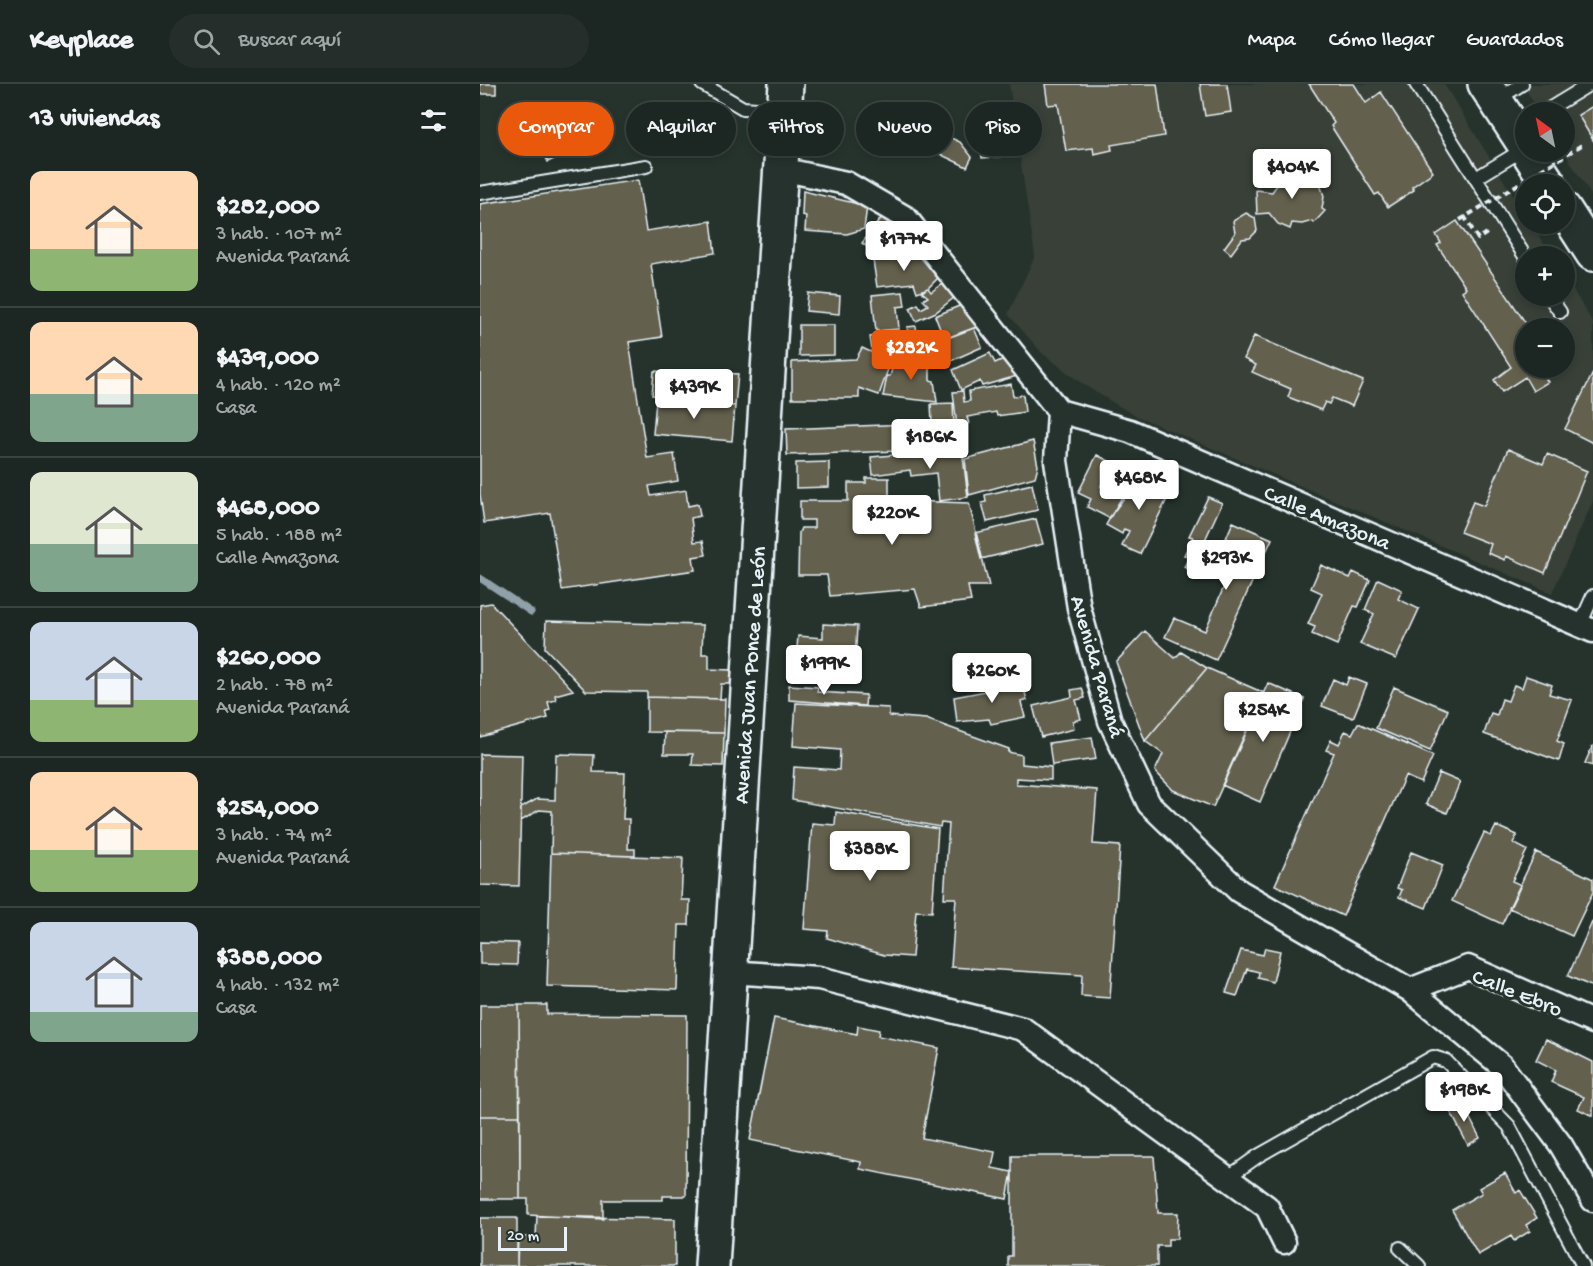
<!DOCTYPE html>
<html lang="es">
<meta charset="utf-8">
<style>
:root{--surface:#1c2622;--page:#252e2a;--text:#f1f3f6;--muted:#a0a5a5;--line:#3a4340;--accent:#ea580c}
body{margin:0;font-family:"Gochi Hand",sans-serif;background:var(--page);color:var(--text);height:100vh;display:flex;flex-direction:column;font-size:22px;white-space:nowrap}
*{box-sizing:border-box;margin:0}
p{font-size:20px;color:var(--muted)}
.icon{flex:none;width:33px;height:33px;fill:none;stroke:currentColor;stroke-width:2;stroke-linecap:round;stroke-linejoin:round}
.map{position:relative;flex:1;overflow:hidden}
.panel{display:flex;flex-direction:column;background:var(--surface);width:480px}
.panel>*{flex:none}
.top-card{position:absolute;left:18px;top:18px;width:570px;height:54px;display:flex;gap:12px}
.needle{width:39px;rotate:327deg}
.tools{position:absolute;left:1035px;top:18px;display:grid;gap:12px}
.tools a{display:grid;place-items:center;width:60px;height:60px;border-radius:50%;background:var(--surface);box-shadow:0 3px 9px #0003,0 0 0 2px var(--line);font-size:30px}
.scale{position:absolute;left:18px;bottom:15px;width:69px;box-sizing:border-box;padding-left:6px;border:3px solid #e8f1f8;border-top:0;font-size:16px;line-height:21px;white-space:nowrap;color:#e8f1f8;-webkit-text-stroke:4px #26332d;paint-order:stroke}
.price{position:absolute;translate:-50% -51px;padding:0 14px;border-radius:6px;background:#fff;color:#222;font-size:20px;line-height:39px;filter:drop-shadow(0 2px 3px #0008)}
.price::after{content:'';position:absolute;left:50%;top:36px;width:18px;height:14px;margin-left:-9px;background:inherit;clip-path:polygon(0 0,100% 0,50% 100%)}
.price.current{background:var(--accent);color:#fff}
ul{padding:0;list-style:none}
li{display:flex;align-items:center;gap:18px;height:150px;padding:0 30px}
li+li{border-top:2px solid var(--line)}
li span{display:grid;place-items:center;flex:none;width:168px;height:120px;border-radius:12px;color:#555}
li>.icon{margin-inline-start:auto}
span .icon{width:72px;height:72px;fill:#fffc;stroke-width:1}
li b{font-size:26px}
h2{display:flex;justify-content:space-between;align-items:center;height:72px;padding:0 30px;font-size:26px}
.pill{padding:0 21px;border-radius:27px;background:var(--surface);box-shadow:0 3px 9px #0003,0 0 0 2px var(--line);font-size:21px;line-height:54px}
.pill.current{background:var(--accent);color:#fff}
header{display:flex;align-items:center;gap:36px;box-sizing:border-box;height:84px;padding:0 30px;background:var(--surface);border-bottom:2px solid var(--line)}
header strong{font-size:28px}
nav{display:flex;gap:33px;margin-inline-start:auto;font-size:21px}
.search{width:420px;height:54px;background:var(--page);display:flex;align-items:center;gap:15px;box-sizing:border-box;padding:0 21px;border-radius:33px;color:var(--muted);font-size:22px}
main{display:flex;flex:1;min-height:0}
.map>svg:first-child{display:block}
</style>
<header>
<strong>Keyplace</strong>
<div class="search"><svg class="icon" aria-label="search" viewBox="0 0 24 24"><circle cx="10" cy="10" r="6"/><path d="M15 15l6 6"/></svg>Buscar aquí</div>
<nav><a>Mapa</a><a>Cómo llegar</a><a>Guardados</a></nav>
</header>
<main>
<section class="panel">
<h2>13 viviendas<svg class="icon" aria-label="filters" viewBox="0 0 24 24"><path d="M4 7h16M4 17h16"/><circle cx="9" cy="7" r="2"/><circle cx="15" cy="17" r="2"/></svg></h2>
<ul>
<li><span style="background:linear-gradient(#ffd9b3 65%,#8fb573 0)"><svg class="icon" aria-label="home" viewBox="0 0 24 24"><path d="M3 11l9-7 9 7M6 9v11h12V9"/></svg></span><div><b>$282,000</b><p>3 hab. · 107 m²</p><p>Avenida Paraná</p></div></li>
<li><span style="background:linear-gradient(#ffd9b3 60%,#7fa58c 0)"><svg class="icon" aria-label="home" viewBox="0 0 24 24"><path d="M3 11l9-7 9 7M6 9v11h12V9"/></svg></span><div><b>$439,000</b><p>4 hab. · 120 m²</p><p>Casa</p></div></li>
<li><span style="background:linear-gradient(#dfe7d0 60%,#7fa58c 0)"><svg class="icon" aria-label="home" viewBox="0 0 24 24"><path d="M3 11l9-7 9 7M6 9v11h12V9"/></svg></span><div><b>$468,000</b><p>5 hab. · 188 m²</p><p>Calle Amazona</p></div></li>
<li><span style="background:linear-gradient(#c9d6e8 65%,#8fb573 0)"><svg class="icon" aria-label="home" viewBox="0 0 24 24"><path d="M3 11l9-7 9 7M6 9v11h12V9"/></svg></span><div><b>$260,000</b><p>2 hab. · 78 m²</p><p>Avenida Paraná</p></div></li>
<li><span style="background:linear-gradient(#ffd9b3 65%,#8fb573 0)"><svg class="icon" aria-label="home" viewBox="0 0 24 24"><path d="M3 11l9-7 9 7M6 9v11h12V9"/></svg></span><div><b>$254,000</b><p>3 hab. · 74 m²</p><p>Avenida Paraná</p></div></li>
<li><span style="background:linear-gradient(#c9d6e8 75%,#7fa58c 0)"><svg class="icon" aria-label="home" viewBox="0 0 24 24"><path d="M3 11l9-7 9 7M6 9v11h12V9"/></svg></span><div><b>$388,000</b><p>4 hab. · 132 m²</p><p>Casa</p></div></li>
</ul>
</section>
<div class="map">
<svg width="1113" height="1182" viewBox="0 0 1113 1182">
<rect width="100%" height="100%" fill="#26332d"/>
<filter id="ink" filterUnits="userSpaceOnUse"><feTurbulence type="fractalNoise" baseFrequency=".0167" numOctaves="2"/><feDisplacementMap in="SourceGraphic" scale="12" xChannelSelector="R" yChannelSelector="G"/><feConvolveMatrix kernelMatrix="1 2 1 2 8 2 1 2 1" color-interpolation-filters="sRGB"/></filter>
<g filter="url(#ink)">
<path fill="#394037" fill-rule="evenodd" d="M529 0H964L1045 131 1046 140H1051L1072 172H1046V212H1084L1085 193 1113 239V417L1072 509 654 331 604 301 562 269 528 230 555 172ZM1046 244H1084V284H1046Z
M1042 0H1113V114L1084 68V28H1060Z"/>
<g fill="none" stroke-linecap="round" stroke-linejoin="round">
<path stroke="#91a1a9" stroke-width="7" d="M0 494 51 528"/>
</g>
<path fill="#64604d" stroke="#e8f1f8" stroke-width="1.5" d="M0 0H16V10H0Z
M565 0H677L684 52 631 61 632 66 614 70 613 64 586 67 578 20 568 21Z
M720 0H747L751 28 725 32Z
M829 0H874L886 19 901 8 953 88 932 103 934 106 908 123 899 109 895 111 851 42 854 39Z
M1113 22V56L1098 31Z
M413 32 457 52 458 48 480 58 492 73 487 83 407 45Z
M79 44 90 67 68 78 57 55Z
M538 54 540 71 502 74 500 57Z
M811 83H821L820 90 840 100 844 112 842 125 845 127 834 139 832 137 822 140 812 139 810 145 798 140 789 129 777 130 776 106 792 108 803 93 800 88Z
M158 96 166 147 231 137 235 169 171 180 182 253 149 258 167 374 194 370 198 397 169 402 171 412 206 406 208 422 218 420 220 432 211 434 214 458 223 457 226 471 213 473 215 486 82 506 70 429 4 439 0 410V120Z
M323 107 387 122 384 145 367 150 325 147 326 132 322 131Z
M766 129 775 134 777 147 770 154 762 155 751 170 744 164 755 149 753 137Z
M402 133 421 153 405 170 400 165 396 169 382 159Z
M977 137 1049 244H1046V284H1062L1060 286 1068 298 1053 307 1045 293 1022 308 1014 296 1031 283 982 207 986 204 957 161 961 159 956 151Z
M438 171 459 193 448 204 437 208 434 199 397 203 393 176Z
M463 199 475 213 456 228 436 237 430 224 438 220 441 225 448 221 443 216 448 213 442 208 448 204 451 208Z
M423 208 425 222 417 223 419 245 396 247 392 211Z
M328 209 360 212 359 230 326 227Z
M484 220 499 242 464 255 455 232Z
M319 241H354V271L319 272Z
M436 242 439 265 400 270 399 267H392L390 253 428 248 427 243Z
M494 244 502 263 466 279 457 258Z
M774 252 883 297 872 322 852 314 849 320 845 318 841 326 808 313 811 305 772 288 776 281 764 275Z
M382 264 411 277 399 311 379 304V314H312V278L376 275Z
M510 269 515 279 528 273 537 292 502 302 500 297 481 306 473 286Z
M415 274 450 278V296L454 297 457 318 403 312 407 292H410Z
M174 287 242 293V289L258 290 255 322 230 321V317L172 311Z
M1113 289V359L1085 345Z
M531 300 533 312 543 311 545 328 517 332 516 328 487 333 489 340 477 342 473 308 483 307 484 318 490 317 489 307Z
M176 316 255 322 252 357 173 350Z
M473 319 475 365 307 371 306 345 452 339 451 320Z
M553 357 558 382 555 393 489 411 485 375Z
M482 365 488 413 459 417 456 389 431 392 430 386 393 391 391 373Z
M1028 365 1063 380 1067 370 1107 387 1065 489 1026 472 1025 476 1008 469 1011 460 980 448 993 418 1004 422Z
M617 371 633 379 621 402 644 414 629 434 607 423 611 415 598 409Z
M349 378V403L316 404V379Z
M658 385 671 392 669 396 691 407 660 470 642 462 649 447 644 445 642 450 626 441Z
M386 394H409V426H425L426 417 489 419 509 502H488L491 517 441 523 435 505 350 512 347 491H318L319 449 321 444H334V436H320V417H368V399H386Z
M552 400 558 426 507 438 502 419 506 418 505 411Z
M728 413 742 419 725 456 729 457 722 471 719 470 711 486 704 483 709 473 704 471 713 453 709 452Z
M556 435 563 460 501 475 495 449Z
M753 438 792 455 736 576 685 553 694 534 725 547 749 491 733 484Z
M841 481 870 494 873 488 890 496 878 523 874 522 857 561 832 550 835 543 828 540 842 509 831 504Z
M898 495 922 506 918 515 939 525 916 575 880 560 894 530 885 526Z
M11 519 93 606 75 611 76 616 68 618 70 626 66 627 68 634 0 653V521Z
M66 537 223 541 222 570H229V585L251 586V600H241L240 615 167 613V608L106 607 65 564Z
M343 540 377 542 375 580 316 576 318 552 343 554Z
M665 547 695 574 701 568 727 584 665 657 636 578Z
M727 584 784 609 733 723 693 706 675 687 683 670 665 657Z
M1046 592 1072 601 1069 610 1092 616 1077 657 1084 660 1079 677 1004 650 1011 629 1017 631 1022 615 1028 617 1034 601 1042 604Z
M869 593 887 600 873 634 842 622 853 595 866 601Z
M535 597 538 606 544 605 547 616 541 618 545 633 511 640 509 635 477 638 474 613 506 607 505 604Z
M788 599 824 615 780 718 742 701Z
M309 601 338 603 337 608 386 611 385 622 309 616Z
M914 603 968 626 950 667 896 644Z
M602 604 605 614 596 616 601 635 593 637 594 645 561 653 553 622 592 613 591 606Z
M167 613 245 615 244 649 167 648Z
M316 619 409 624V632L446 635 529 665 528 668 542 671V680L571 683V696L536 694V700L617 706 613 760 640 762 630 914 601 912 602 891 471 883 476 814H464L469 740 461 739 460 743 312 716 314 683 359 686 360 666 313 662Z
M878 639 953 672 941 699 925 692 863 832 795 801 854 669 846 666 851 656 859 660 865 647 872 650Z
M185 648 244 649 243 682 212 681 213 670H184Z
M612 653 616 675 572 681 569 659Z
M1113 661V682L1105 679Z
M0 670 42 671 39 802 0 801Z
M76 670 114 671 113 688 145 689 143 735H149L148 765H155V772L71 769 72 727 59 726 41 737V724L57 715 75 716Z
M959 689 980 698 967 729 946 720Z
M356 728 458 745 452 828 436 827 432 873 404 871 347 854 348 847 324 845 332 739 355 741Z
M1016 742 1037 751 1033 759 1047 766 1032 797 1041 801 1022 840 972 817 1004 749 1011 752Z
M931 768 963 781 946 824 919 813 922 806 917 804Z
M1056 768 1113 795V808L1092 852 1029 824Z
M71 769 203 774 201 816H210L209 841H199L197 906 67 902Z
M1113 836V903L1088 892Z
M0 858 38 859 37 881 0 880Z
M785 864 800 867 793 898 778 894 779 888 767 885 757 912 746 909 761 866 783 871Z
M0 921H39L40 1032H0Z
M39 921H67V930L207 931 206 1112H183V1116H123V1135L48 1131V1115H40Z
M294 934 377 950 378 942 399 946 398 952 459 964 442 1054 515 1068 512 1084 532 1088 527 1115 380 1085 381 1078 270 1056Z
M1066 955 1113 978V1032L1098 1025 1104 1013 1071 998 1076 986 1056 976Z
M981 1017 1000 1054 988 1061 968 1023Z
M0 1032H40V1115H0Z
M532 1072H674L678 1129H698L697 1155H688V1162H677V1182H528V1172H532Z
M1025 1089 1036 1109 1040 1106 1057 1134 1046 1141 1050 1147 1034 1157 1031 1152 998 1171 972 1126 1002 1109 999 1104Z
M57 1132 195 1135V1182H37L38 1153H56Z
M0 1134H37V1182H0Z"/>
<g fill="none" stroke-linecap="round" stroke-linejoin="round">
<g stroke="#e8f1f8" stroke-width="16">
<path id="lane" d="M222 0 263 24 304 27
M936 0 1046 174
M1018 15 1042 0
M1064 28 1110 0
M996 94 1044 65
M0 109 166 82
M1069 212 1080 228
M1100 541 1113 512
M747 1094 778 1072 953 973 966 977 1029 1042 1103 1182
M920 1164 939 1182"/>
</g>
<g stroke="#e8f1f8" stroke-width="27">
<path id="street" d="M301 85 366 99 426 134 579 327 576 377 599 524 630 637 669 720 759 807 930 906 1022 982 1081 1061 1113 1116
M579 327 650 347 1113 547
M248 888 339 894 543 945 787 1123 804 1158
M930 906 988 883 1113 938"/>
</g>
<g stroke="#e8f1f8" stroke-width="38">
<path id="secondary" d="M1005 0 1046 63
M1048 68 1069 100
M1084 125 1113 170
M232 1182 306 0"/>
</g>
<path stroke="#e8f1f8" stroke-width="4" stroke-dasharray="6 4.5" stroke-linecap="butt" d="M984 132 998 155 1007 149 1005 146"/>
<use href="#lane" stroke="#26332d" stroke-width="12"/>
<use href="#street" stroke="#26332d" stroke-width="22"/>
<use href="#secondary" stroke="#26332d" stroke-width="33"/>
<path stroke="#e8f1f8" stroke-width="4" stroke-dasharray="6 4.5" stroke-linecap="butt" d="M980 136 1105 59"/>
</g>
</g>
<g text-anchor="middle" stroke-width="6" stroke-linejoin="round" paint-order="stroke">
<g font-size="22" fill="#e8f1f8" stroke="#26332d">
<text transform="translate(848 432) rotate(23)" y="8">Calle Amazona</text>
<text transform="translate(619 582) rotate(74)" y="8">Avenida Paraná</text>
<text transform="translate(268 591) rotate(-86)" y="8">Avenida Juan Ponce de León</text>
<text transform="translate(1038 907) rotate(22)" y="8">Calle Ebro</text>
</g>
</g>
</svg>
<div class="tools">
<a><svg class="needle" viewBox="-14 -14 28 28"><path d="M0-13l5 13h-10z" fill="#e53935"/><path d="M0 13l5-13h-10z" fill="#a0a5a5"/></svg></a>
<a><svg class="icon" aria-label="locate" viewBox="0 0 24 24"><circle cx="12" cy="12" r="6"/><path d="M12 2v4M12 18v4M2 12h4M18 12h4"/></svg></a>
<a>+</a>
<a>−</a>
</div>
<div class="scale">20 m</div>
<b class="price" style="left:812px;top:116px">$404K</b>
<b class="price" style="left:424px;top:188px">$177K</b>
<b class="price current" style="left:431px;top:297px">$282K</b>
<b class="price" style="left:214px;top:336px">$439K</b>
<b class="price" style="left:450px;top:386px">$186K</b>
<b class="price" style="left:659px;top:427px">$468K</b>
<b class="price" style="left:412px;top:462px">$220K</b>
<b class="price" style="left:746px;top:507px">$293K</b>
<b class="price" style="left:344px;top:612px">$199K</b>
<b class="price" style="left:512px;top:620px">$260K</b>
<b class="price" style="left:783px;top:659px">$254K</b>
<b class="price" style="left:390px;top:798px">$388K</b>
<b class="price" style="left:984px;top:1039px">$198K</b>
<div class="top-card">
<a class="pill current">Comprar</a>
<a class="pill">Alquilar</a>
<a class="pill">Filtros</a>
<a class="pill">Nuevo</a>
<a class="pill">Piso</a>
</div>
</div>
</main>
